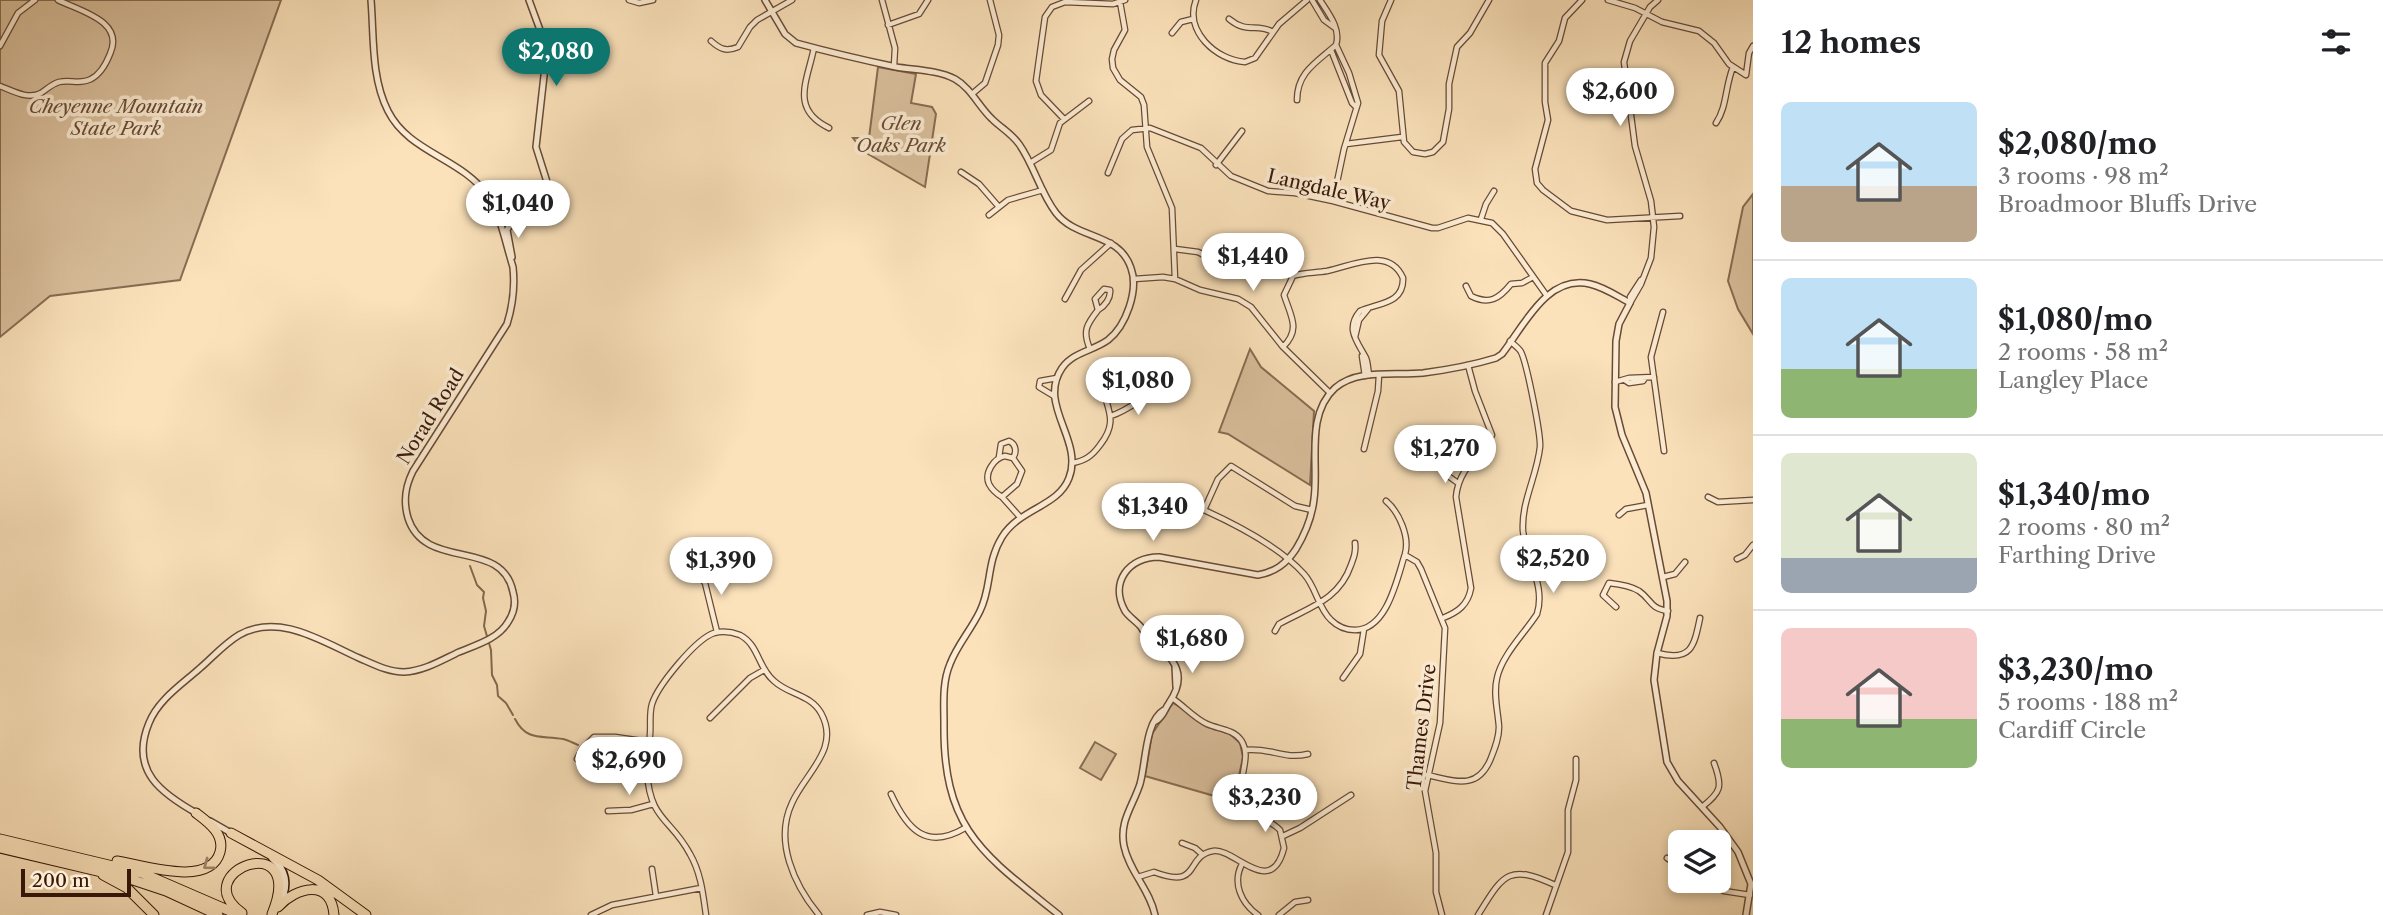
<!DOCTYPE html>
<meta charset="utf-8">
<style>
:root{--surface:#fff;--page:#f6f6f6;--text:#202124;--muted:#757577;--line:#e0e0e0;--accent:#0f766e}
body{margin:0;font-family:"Libre Caslon Text",serif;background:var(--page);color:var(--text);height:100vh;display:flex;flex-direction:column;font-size:26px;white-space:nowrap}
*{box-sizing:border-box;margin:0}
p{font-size:23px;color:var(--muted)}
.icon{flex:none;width:38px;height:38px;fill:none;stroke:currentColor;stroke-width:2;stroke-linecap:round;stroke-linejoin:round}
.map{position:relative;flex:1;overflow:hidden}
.side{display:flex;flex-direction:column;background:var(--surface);width:630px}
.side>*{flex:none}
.controls{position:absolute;left:1668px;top:830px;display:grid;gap:14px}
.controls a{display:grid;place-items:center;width:63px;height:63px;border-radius:10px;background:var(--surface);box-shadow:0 4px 10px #0003;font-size:35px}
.scale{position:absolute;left:21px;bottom:18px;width:110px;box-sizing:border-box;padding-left:7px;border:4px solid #371809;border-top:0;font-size:19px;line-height:24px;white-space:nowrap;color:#371809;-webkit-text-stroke:5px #fcecd3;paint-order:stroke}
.price{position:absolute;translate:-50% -60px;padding:0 16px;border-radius:24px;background:#fff;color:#222;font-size:23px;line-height:46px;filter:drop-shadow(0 2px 4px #0008)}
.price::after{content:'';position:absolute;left:50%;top:42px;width:21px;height:16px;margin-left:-10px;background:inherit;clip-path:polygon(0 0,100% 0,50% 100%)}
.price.current{background:var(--accent);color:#fff}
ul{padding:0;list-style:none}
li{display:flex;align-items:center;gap:21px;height:175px;padding:0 28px}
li+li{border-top:2px solid var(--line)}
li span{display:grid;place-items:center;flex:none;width:196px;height:140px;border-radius:10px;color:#555}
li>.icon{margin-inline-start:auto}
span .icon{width:84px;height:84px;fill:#fffc;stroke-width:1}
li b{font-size:30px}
h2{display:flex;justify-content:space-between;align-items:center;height:84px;padding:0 28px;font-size:30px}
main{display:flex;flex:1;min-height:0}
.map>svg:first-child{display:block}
</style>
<main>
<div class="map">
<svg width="1753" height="915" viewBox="0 0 1753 915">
<rect width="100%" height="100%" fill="#fbe2bb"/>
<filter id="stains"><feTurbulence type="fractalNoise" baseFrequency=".00286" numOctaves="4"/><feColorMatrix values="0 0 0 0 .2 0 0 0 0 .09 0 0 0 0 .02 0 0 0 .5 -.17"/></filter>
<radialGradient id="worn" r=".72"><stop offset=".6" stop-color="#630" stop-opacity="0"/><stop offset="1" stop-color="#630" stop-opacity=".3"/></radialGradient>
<path fill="#dac09d" stroke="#886c53" stroke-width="2" d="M0 0H281L180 280 50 296 0 337Z
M878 67 916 74 911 103 932 107 936 114 925 187 863 151 853 138H869Z
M1753 194V334L1738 309 1728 281 1743 207Z
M1250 349 1261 367 1314 411 1310 485 1228 434 1219 432Z
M1173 703 1182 708 1204 725 1230 734 1240 743 1243 757 1237 785 1225 799 1145 776 1152 734Z
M1095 742 1116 754 1101 780 1080 768Z"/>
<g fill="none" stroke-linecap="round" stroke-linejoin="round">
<path stroke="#84684f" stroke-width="2" d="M470 566 477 585 484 592 483 598 486 611 484 626 491 650 492 675 497 685 498 696 506 703 513 715
M515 719C527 742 542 735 563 739 568 740 573 743 578 745"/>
<g stroke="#684a36" stroke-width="7">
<path id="minor" d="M629 0 639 3 653 0
M882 0 895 48 894 66
M1196 0C1184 31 1216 60 1245 62L1255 58 1279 24 1307 0
M1312 0 1324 20 1335 28
M1391 0 1382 21 1379 55 1399 91 1404 142 1413 152 1425 154 1433 152 1443 142 1449 109V84L1457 47 1470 33 1489 0
M1582 0 1565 18 1559 41 1545 63V102L1548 120 1535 169 1537 183 1543 190 1571 211 1607 220 1680 216
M1608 0 1635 8 1662 22 1699 31 1714 43 1729 64 1746 75 1749 53 1753 46
M1120 2 1125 30 1114 50 1112 59 1113 68 1120 80 1141 97 1144 105 1147 147 1172 208 1175 279
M1229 19C1247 34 1257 23 1273 32
M888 25 919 14 928 0
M1172 33 1181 22 1193 19
M711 41C720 49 726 52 738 47L750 27 757 20 792 0
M0 46 18 13 35 0
M814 48C807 82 790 109 829 128
M1331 50 1352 103 1356 107
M0 86C13 91 28 100 41 93 47 89 52 84 59 82 70 79 80 85 91 79 101 74 106 64 110 54 125 21 80 11 58 0
M972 94 985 83 998 45 999 35 990 0
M1297 100C1297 72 1317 62 1336 45 1341 29 1329 14 1320 0
M1064 119 1041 95 1036 81 1045 17 1052 7 1065 2 1113 4 1125 0
M1716 123C1727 107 1725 87 1733 67
M1346 144 1402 137
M1030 163 1051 150 1060 123 1089 101
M1216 165 1242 131
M961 172 979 184 999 207
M1108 173 1122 139 1132 130 1150 128 1201 148 1231 176 1268 191 1295 193 1333 201 1432 228H1438L1468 218 1492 223 1503 234 1547 296
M1333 201 1344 149 1358 103 1349 73 1336 45
M989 215 1008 200 1043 190
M1481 219 1486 204 1494 191
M1175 249 1198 252 1218 262
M1134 279 1163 277 1175 279 1200 290 1238 299 1251 307 1283 347 1330 393
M1466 286 1471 296C1489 305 1499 299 1511 284L1522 283 1533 277
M1104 289 1110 290C1111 298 1105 306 1098 310L1095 299Z
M1065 299 1081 270 1111 243
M1630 303 1641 284 1651 258 1654 227 1651 201 1635 146 1624 62 1630 41 1650 7 1658 0
M1630 303V297L1641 280
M1663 312 1651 357 1664 451
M1355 337 1359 320 1368 309
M1283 347C1301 329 1291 317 1284 295L1293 276C1304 272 1315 273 1327 271 1352 266 1389 246 1403 278 1404 304 1378 303 1360 311 1345 329 1357 341 1366 358 1368 363 1368 370 1369 375
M1090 349C1082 331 1087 324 1098 310
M1362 356 1365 376
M1626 381 1629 383 1643 381 1645 378
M1615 382 1629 378 1654 377
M1054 396 1039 387 1040 381 1057 378
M1111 416C1125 411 1157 392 1161 378L1157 376 1148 383 1150 392
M1423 433 1444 473 1458 483
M1364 449 1378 391 1379 375
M1005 456 1013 458 1022 471 1017 484 1002 497C997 494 992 490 989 484 984 473 994 458 1005 456Z
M999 457 1001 444 1009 441C1016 444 1017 452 1013 458
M1072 463C1085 461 1092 456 1100 445 1122 417 1102 406 1102 377
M1002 497 1020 517
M1708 497 1718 502 1753 500
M1312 510 1295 506 1231 466 1218 479 1204 510C1237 525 1280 547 1304 574 1316 587 1318 608 1331 620 1338 627 1346 630 1355 630 1387 630 1397 579 1405 554 1410 537 1399 512 1386 501
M1619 515 1626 509 1648 505
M1405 555 1417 562 1421 569 1445 628 1440 723 1425 791 1436 853V892L1442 915
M1737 559 1745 555 1753 545
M698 574 705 583 717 632
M1663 577 1675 574 1685 562
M1616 607 1603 595 1609 583C1618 584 1631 586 1639 591 1652 600 1649 608 1668 611
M1443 618C1458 612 1468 605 1471 588L1456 497C1458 473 1474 459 1489 441L1492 435 1475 391 1468 365
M1275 631 1279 624C1310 607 1339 600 1351 565 1354 557 1356 552 1355 543
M1657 653C1691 662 1694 647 1700 618
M1343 678 1360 654 1364 629
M710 718 750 678 764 670
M1245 750C1271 747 1283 760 1308 754
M577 759 582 749 594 737H615L649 742
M1427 775C1455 781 1478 791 1491 758 1495 748 1499 738 1499 727 1498 711 1493 694 1497 678 1502 655 1524 634 1537 614 1546 585 1526 560 1523 531 1521 502 1537 476 1540 447 1541 435 1527 364 1521 352 1519 348 1514 345 1510 341
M891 794C907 829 926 851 965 828
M1702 807C1721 792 1723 787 1714 763
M608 811 631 810 653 804
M1283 836 1300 828 1351 795
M1182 843 1195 848 1203 855
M1667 858 1680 867
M1242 864C1232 883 1241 903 1258 915
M652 869 656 896
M1138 877 1154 872C1202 890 1184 856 1213 851 1234 847 1271 900 1284 848L1280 830C1269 819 1254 817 1246 803 1233 780 1254 760 1241 740 1233 729 1218 729 1207 724 1194 718 1184 706 1172 698
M1700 880 1724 891 1750 895
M591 915 612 905 701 888
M706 915C703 894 701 873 690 854 671 818 650 821 647 772 646 760 649 748 650 735 651 725 649 714 652 704 658 685 696 639 714 633 722 631 732 632 740 635 759 645 758 668 774 681 789 695 810 694 821 713 841 749 805 773 792 803 774 841 794 885 819 915
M867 915 880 912 896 915
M1279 915 1295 902 1308 900
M1478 915C1503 875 1508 863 1555 885
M1546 915 1568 852V810L1576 780V759"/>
</g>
<g stroke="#684a36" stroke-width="8">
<path id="tertiary" d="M529 0 547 49 536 147 547 182 555 199
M765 0 785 34 796 43C829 52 863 60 896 67 915 70 938 70 955 79 971 88 979 107 992 119 1001 128 1011 133 1019 144 1034 165 1040 192 1056 213 1077 240 1119 232 1131 268 1139 290 1126 326 1108 340 1093 351 1073 352 1062 368 1037 405 1084 440 1069 478 1058 507 1020 508 1002 537 986 563 992 587 980 611 971 630 957 645 950 664 942 683 944 704 944 724 943 830 983 854 1059 915
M546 204a6 6 0 1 1 12 0a6 6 0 1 1-12 0Z
M497 217 546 203
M498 222 543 209 550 210
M512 257 507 230 515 217
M1143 630C1150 632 1150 635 1155 640 1175 662 1188 675 1169 703 1164 710 1164 716 1156 721
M1152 637C1144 635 1145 633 1141 627 1136 621 1129 617 1125 611 1109 582 1129 557 1159 557L1258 575C1275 572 1286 564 1296 549 1305 534 1312 517 1314 499 1319 464 1305 415 1335 388 1358 368 1395 376 1423 373 1446 370 1473 365 1496 358L1502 354C1524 326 1547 274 1590 284 1604 287 1617 296 1630 303L1619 324 1616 341 1615 407 1622 435 1646 493 1667 601V616L1657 653 1654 680 1667 762 1678 781 1720 827 1738 852 1751 884 1746 915
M1175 666 1176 687
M198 814C162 794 129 771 149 723 158 700 181 685 199 669 212 658 224 644 239 635 279 612 323 642 359 658 373 664 388 672 404 672 424 671 442 660 459 652 476 645 498 639 508 622 514 613 516 602 513 592 502 537 425 572 408 518 403 501 405 487 413 471L507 324C513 305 515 287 513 267 506 245 501 216 488 196 462 158 409 153 388 111 371 78 374 36 371 0
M210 821 231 833
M1155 915C1150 890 1129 871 1124 846 1119 821 1133 806 1140 784 1146 763 1145 721 1164 710"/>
</g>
<g stroke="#371809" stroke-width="9">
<path id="secondary" d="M272 858C286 870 289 884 281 901"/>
</g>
<g stroke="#371809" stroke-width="11">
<path id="motorway" d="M231 833 318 880 366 915
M0 839 142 873 239 915
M0 848 127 878 166 891 218 915
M117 861C143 865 210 888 220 852 225 834 208 822 196 813
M103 875 127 888 154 915
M278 907C296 887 331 878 334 915
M242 913C184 871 308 826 272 914"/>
</g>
<use href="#minor" stroke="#fcecd3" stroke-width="4.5"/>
<use href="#tertiary" stroke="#fcecd3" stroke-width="5"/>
<use href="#secondary" stroke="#fcecd3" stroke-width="6"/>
<use href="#motorway" stroke="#fbe2bb" stroke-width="9"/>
</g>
<defs><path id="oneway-chevron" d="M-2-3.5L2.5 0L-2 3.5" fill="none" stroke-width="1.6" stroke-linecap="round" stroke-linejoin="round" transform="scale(1.75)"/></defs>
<use stroke="#a3876b" href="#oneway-chevron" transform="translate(208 865) rotate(144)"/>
<g text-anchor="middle" stroke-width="7" stroke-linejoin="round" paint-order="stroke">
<g font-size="19" font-style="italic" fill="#684a35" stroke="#fcecd3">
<text x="116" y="113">Cheyenne Mountain<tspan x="116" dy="22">State Park</tspan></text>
<text x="901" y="130">Glen<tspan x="901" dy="22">Oaks Park</tspan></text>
</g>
<g font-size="19" fill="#371809" stroke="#fcecd3">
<text transform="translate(1329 189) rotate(13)" y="7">Langdale Way</text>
<text transform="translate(430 416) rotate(-58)" y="7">Norad Road</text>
<text transform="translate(1421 727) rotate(-83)" y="7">Thames Drive</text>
</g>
</g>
<rect width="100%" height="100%" filter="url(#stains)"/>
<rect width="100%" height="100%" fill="url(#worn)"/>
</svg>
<div class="controls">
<a><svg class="icon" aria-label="layers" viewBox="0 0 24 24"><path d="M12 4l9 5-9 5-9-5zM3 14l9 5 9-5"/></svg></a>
</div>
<div class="scale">200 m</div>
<b class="price current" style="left:556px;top:88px">$2,080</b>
<b class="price" style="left:1620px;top:128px">$2,600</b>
<b class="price" style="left:518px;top:240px">$1,040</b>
<b class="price" style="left:1253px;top:293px">$1,440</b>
<b class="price" style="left:1138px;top:417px">$1,080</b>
<b class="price" style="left:1445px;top:485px">$1,270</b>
<b class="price" style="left:1153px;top:543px">$1,340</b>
<b class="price" style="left:1553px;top:595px">$2,520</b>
<b class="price" style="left:721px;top:597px">$1,390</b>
<b class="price" style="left:1192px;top:675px">$1,680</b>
<b class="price" style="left:629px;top:797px">$2,690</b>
<b class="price" style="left:1265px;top:834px">$3,230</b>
</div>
<section class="side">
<h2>12 homes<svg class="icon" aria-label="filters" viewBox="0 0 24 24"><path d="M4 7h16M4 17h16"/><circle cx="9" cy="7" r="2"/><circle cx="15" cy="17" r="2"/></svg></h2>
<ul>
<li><span style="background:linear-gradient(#bfe0f5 60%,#b9a48a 0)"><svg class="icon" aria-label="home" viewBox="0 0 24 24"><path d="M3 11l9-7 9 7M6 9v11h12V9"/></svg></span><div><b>$2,080/mo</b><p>3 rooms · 98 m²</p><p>Broadmoor Bluffs Drive</p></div></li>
<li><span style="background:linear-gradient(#bfe0f5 65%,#8fb573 0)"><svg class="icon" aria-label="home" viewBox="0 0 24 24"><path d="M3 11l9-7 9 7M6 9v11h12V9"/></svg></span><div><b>$1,080/mo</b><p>2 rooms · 58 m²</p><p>Langley Place</p></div></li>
<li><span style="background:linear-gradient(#dfe7d0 75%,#9aa5b1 0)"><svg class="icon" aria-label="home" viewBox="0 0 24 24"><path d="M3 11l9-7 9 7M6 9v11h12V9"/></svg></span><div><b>$1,340/mo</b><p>2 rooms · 80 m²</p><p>Farthing Drive</p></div></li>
<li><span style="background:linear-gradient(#f6c9c9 65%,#8fb573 0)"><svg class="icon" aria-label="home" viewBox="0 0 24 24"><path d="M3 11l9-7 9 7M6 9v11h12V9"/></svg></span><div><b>$3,230/mo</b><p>5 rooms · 188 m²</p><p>Cardiff Circle</p></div></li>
</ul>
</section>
</main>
